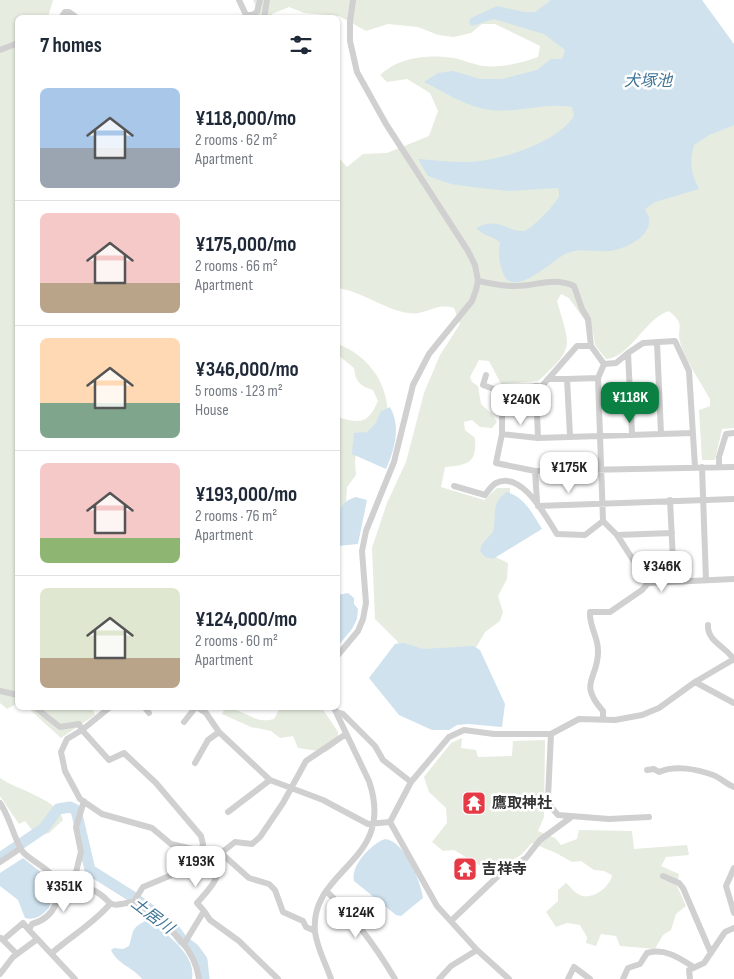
<!DOCTYPE html>
<meta charset="utf-8">
<style>
:root{--surface:#fff;--page:#f6f6f7;--text:#1f2937;--muted:#747a83;--line:#e0e1e3;--accent:#0b8043}
body{margin:0;font-family:"Sofia Sans Condensed","Noto Sans JP",sans-serif;background:var(--page);color:var(--text);height:100vh;display:flex;flex-direction:column;font-size:19px;white-space:nowrap}
*{box-sizing:border-box;margin:0}
p{font-size:16px;color:var(--muted)}
.icon{flex:none;width:28px;height:28px;fill:none;stroke:currentColor;stroke-width:2;stroke-linecap:round;stroke-linejoin:round}
.map{position:relative;flex:1;overflow:hidden}
.panel{position:absolute;left:15px;top:15px;width:325px;height:695px;display:flex;flex-direction:column;background:var(--surface);border-radius:8px;box-shadow:0 1px 4px #0004}
.panel>*{flex:none}
.price{position:absolute;translate:-50% -42px;padding:0 11px;border-radius:10px;background:#fff;color:#222;font-size:16px;line-height:32px;filter:drop-shadow(0 1px 2px #0008)}
.price::after{content:'';position:absolute;left:50%;top:30px;width:15px;height:11px;margin-left:-8px;background:inherit;clip-path:polygon(0 0,100% 0,50% 100%)}
.price.active{background:var(--accent);color:#fff}
ul{padding:0;list-style:none}
li{display:flex;align-items:center;gap:15px;height:125px;padding:0 25px}
li+li{border-top:1px solid var(--line)}
li span{display:grid;place-items:center;flex:none;width:140px;height:100px;border-radius:8px;color:#555}
li>.icon{margin-inline-start:auto}
span .icon{width:60px;height:60px;fill:#fffc;stroke-width:1}
li b{font-size:21px}
h2{display:flex;justify-content:space-between;align-items:center;height:60px;padding:0 25px;font-size:21px}
.map>svg:first-child{display:block}
</style>
<div class="map">
<svg width="734" height="979" viewBox="0 0 734 979">
<rect width="100%" height="100%" fill="#fff"/>
<path fill="#e6ecdf" d="M0 0H53L48 17 18 18V703L7 709 0 703Z
M253 0H632L681 139 734 111V428L722 429 715 460H702L699 410 710 406V399C700 381 686 362 680 342 676 327 687 326 669 311 644 319 630 358 606 359L595 345 593 332 569 298 561 294 557 301C570 347 576 347 538 381L501 384 489 361 479 360 470 377 472 382 478 386 481 404 492 414 497 422 492 428 480 427 472 420 464 422 465 430 475 438C477 463 468 465 445 467L441 487 484 500 497 488H510V497L487 553 508 563 507 579 498 596 503 612 500 621 485 632 473 653H403L397 641 375 619 372 548 387 503 406 462 424 393 440 355 460 324 454 308C435 302 426 316 408 313 386 310 363 292 338 288V157L347 167 363 154 387 153 429 136 438 111 430 93 407 79 387 82 380 75C398 57 429 54 454 58 464 60 474 65 484 66 502 68 521 63 538 57L540 46 495 24H482L471 33 454 37 438 35 418 27 388 24 366 31 339 16 304 13 289 7 272 14V17H260Z
M338 344C368 356 386 380 388 413L368 435 358 438 355 461 356 475 347 487 346 504 338 524V417C360 424 368 424 378 401L373 390C360 386 355 381 354 368L338 355Z
M28 708H92L95 715 61 738Z
M225 708C246 709 254 725 274 719L280 708H322L338 732V743L326 752 298 748 293 736 280 738 271 731 251 727 222 714Z
M462 738 461 748 476 750 478 757 512 756 513 741 545 740 544 817 538 831 555 838 561 845 577 839 579 830 632 831 634 849 687 845 689 855 666 857 661 866 679 874 677 886 686 906 676 914 671 930 663 935 655 949 620 946 616 936 601 934 596 946 586 943 587 937 580 925 567 923 556 927 546 912 558 901V890L566 883C570 886 574 892 578 894 590 902 610 888 612 875L604 871 594 870 581 861 572 862 556 853 532 843 521 855 491 872 454 850 443 851 432 842 447 823 446 808 429 792 424 777 451 743Z
M0 778C15 789 60 800 63 820L49 833 37 836 25 821 19 824 0 796Z"/>
<path fill="#cfe2ee" d="M551 0H702L734 44V125L709 135 694 145C689 163 691 173 699 189L655 202 645 209C646 212 649 216 649 219 651 236 628 247 615 250 598 254 581 246 565 254 552 261 514 298 504 275 499 263 498 256 500 242 492 236 482 235 476 228 500 216 505 232 524 231 531 230 557 203 559 196 559 194 559 190 558 188L510 191 480 188 451 184 428 176 418 159C433 160 449 162 464 162 497 162 556 144 574 116L572 107C543 102 513 115 484 109 463 105 443 91 424 82L438 73 453 71 480 79H502L537 70 551 59H562L565 50 544 34 494 19 472 26 469 23 471 18 497 6 524 12H535Z
M390 407C401 426 395 449 386 469L352 454 354 433 367 432 376 423 380 412Z
M507 492C525 498 532 513 542 529L493 559 485 557 480 551 482 544 493 532C497 515 490 503 507 492Z
M356 497 367 500 358 544 338 546C337 526 333 503 356 497Z
M348 593 354 598V604L358 609 357 619 352 629 338 646V595Z
M404 643 423 649 473 646 480 650 505 704 502 727 468 724 457 725 449 730H432L399 715 369 678 395 644Z
M385 839C404 840 421 882 423 898L401 916 396 915 354 881C350 866 371 844 385 839Z
M23 858 48 878 52 896 49 908C43 915 34 921 25 918L18 900 0 886V873Z
M145 921H151L157 925C172 940 196 956 192 979H142C133 967 118 965 111 950L114 948 123 949 129 946C134 932 130 929 145 921Z"/>
<g fill="none" stroke-linecap="round" stroke-linejoin="round">
<path stroke="#cfe2ee" stroke-width="11" d="M0 858 44 828 58 809 70 807 76 810 90 870 133 897 172 926 182 940 194 949 202 960 204 979"/>
<path stroke="#d0d0d0" stroke-width="6" d="M239 0 246 15H252L257 12 260 0
M61 18 65 12H69L77 18
M264 18 267 0
M0 50 18 43
M478 281C489 283 501 286 513 286 534 287 553 276 574 286L582 309 588 319 591 346 604 364
M657 342 661 434
M591 346H577L542 386 502 389V434L496 463 535 471 734 467
M628 353 616 363 604 364 598 378 603 521 617 535 648 583
M486 375 483 385 502 392
M548 379H567
M536 386 538 438 692 433
M502 434 538 438
M632 434 628 353 643 343 675 341 689 371 695 467
M570 436 567 379 598 378
M702 467 706 580
M719 467V457L726 434 734 433
M535 471 537 501
M454 486 485 495C488 491 492 485 496 483 522 470 546 517 557 534L585 535 603 521
M670 500 674 581
M538 506 734 499
M617 535 672 533
M708 625C707 642 727 647 734 660
M338 655 358 631 363 619 366 603 362 551 366 531 394 462 413 385 429 354 472 301 476 290 478 281 475 265 468 251 386 124 357 72 350 41V22L353 0
M695 682 734 703
M0 691 18 695
M36 708 60 727 79 724 82 730 67 739 61 752 65 771 80 799 102 814 152 828 171 844 201 851 203 844 201 836 156 783 124 753 109 760 82 730 109 708
M145 708 149 713
M198 708 206 713 219 732 270 780 323 800 368 824 390 822 437 906 477 950 509 979
M336 712 343 714 375 746 383 760 411 782
M603 718V711C577 682 599 679 598 650 598 637 589 626 590 612H610L642 590 648 583 734 579
M184 722 195 708
M551 734 548 798 551 807 558 815 609 819 649 817
M195 763 208 740 219 732
M647 770 654 769 659 772C675 765 697 769 713 775 721 778 726 784 734 787
M0 803C10 817 15 842 23 852 30 860 43 865 51 874 67 894 54 918 32 924L29 930 75 979
M228 812 270 780
M390 822 411 782 449 737 464 730 494 734H551L579 719 615 720 642 715 659 708 695 682 734 659
M221 853 249 878 269 884 275 890 283 912 303 921 306 927 315 931
M0 862 21 848
M734 868 726 886 734 913
M663 876 679 883 683 888 711 953
M57 883C69 884 81 884 93 890 116 901 101 910 135 901 162 923 194 942 199 979
M73 884 81 852 76 827 84 801
M326 891C354 916 376 947 395 979
M134 901 143 887 179 872 188 866 201 851 221 853 235 842 252 844 260 837 283 803 306 761 346 734
M204 911 210 920 239 941 278 979
M451 921 498 876 526 858 540 840 570 818
M1 938 17 954
M3 940 23 923 29 930
M184 944 204 911 197 903C210 888 225 875 216 854
M52 953C71 936 93 924 110 904
M0 974 13 957 36 940
M331 979C326 964 317 948 315 932 309 868 397 863 369 781L334 708
M439 979 451 966 477 950
M568 979 574 967 590 979
M623 979 628 968 640 964 647 953C664 948 678 957 692 966
M690 979 689 970 704 963 725 932 734 928"/>
</g>
<defs>
<g id="temple-square" transform="scale(1.25)"><rect x="-9" y="-9" width="18" height="18" rx="4" fill="#e63946" stroke="#fff"/><path d="M0-6L5-2H3V0L6.5 2.5H4V6H1.5V3h-3V6H-4V2.5H-6.5L-3 0V-2H-5Z" fill="#fff"/></g>
</defs>
<g fill-rule="evenodd">
<use href="#temple-square" x="474" y="803"/>
<use href="#temple-square" x="465" y="869"/>
</g>
<g text-anchor="middle" stroke-width="5" stroke-linejoin="round" paint-order="stroke">
<g font-size="15" font-weight="bold" fill="#333" stroke="#fff" text-anchor="start">
<text x="492" y="808">鷹取神社</text>
<text x="482" y="874">吉祥寺</text>
</g>
<g font-size="16" font-style="italic" fill="#3f7597" stroke="#fff">
<text x="648" y="86">犬塚池</text>
<text transform="translate(153 915) rotate(37)" y="6">土居川</text>
</g>
</g>
</svg>
<b class="price active" style="left:630px;top:424px">¥118K</b>
<b class="price" style="left:521px;top:426px">¥240K</b>
<b class="price" style="left:569px;top:494px">¥175K</b>
<b class="price" style="left:662px;top:593px">¥346K</b>
<b class="price" style="left:196px;top:888px">¥193K</b>
<b class="price" style="left:64px;top:913px">¥351K</b>
<b class="price" style="left:356px;top:939px">¥124K</b>
<section class="panel">
<h2>7 homes<svg class="icon" aria-label="filters" viewBox="0 0 24 24"><path d="M4 7h16M4 17h16"/><circle cx="9" cy="7" r="2"/><circle cx="15" cy="17" r="2"/></svg></h2>
<ul>
<li><span style="background:linear-gradient(#a9c7e8 60%,#9aa5b1 0)"><svg class="icon" aria-label="home" viewBox="0 0 24 24"><path d="M3 11l9-7 9 7M6 9v11h12V9"/></svg></span><div><b>¥118,000/mo</b><p>2 rooms · 62 m²</p><p>Apartment</p></div></li>
<li><span style="background:linear-gradient(#f6c9c9 70%,#b9a48a 0)"><svg class="icon" aria-label="home" viewBox="0 0 24 24"><path d="M3 11l9-7 9 7M6 9v11h12V9"/></svg></span><div><b>¥175,000/mo</b><p>2 rooms · 66 m²</p><p>Apartment</p></div></li>
<li><span style="background:linear-gradient(#ffd9b3 65%,#7fa58c 0)"><svg class="icon" aria-label="home" viewBox="0 0 24 24"><path d="M3 11l9-7 9 7M6 9v11h12V9"/></svg></span><div><b>¥346,000/mo</b><p>5 rooms · 123 m²</p><p>House</p></div></li>
<li><span style="background:linear-gradient(#f6c9c9 75%,#8fb573 0)"><svg class="icon" aria-label="home" viewBox="0 0 24 24"><path d="M3 11l9-7 9 7M6 9v11h12V9"/></svg></span><div><b>¥193,000/mo</b><p>2 rooms · 76 m²</p><p>Apartment</p></div></li>
<li><span style="background:linear-gradient(#dfe7d0 70%,#b9a48a 0)"><svg class="icon" aria-label="home" viewBox="0 0 24 24"><path d="M3 11l9-7 9 7M6 9v11h12V9"/></svg></span><div><b>¥124,000/mo</b><p>2 rooms · 60 m²</p><p>Apartment</p></div></li>
</ul>
</section>
</div>
